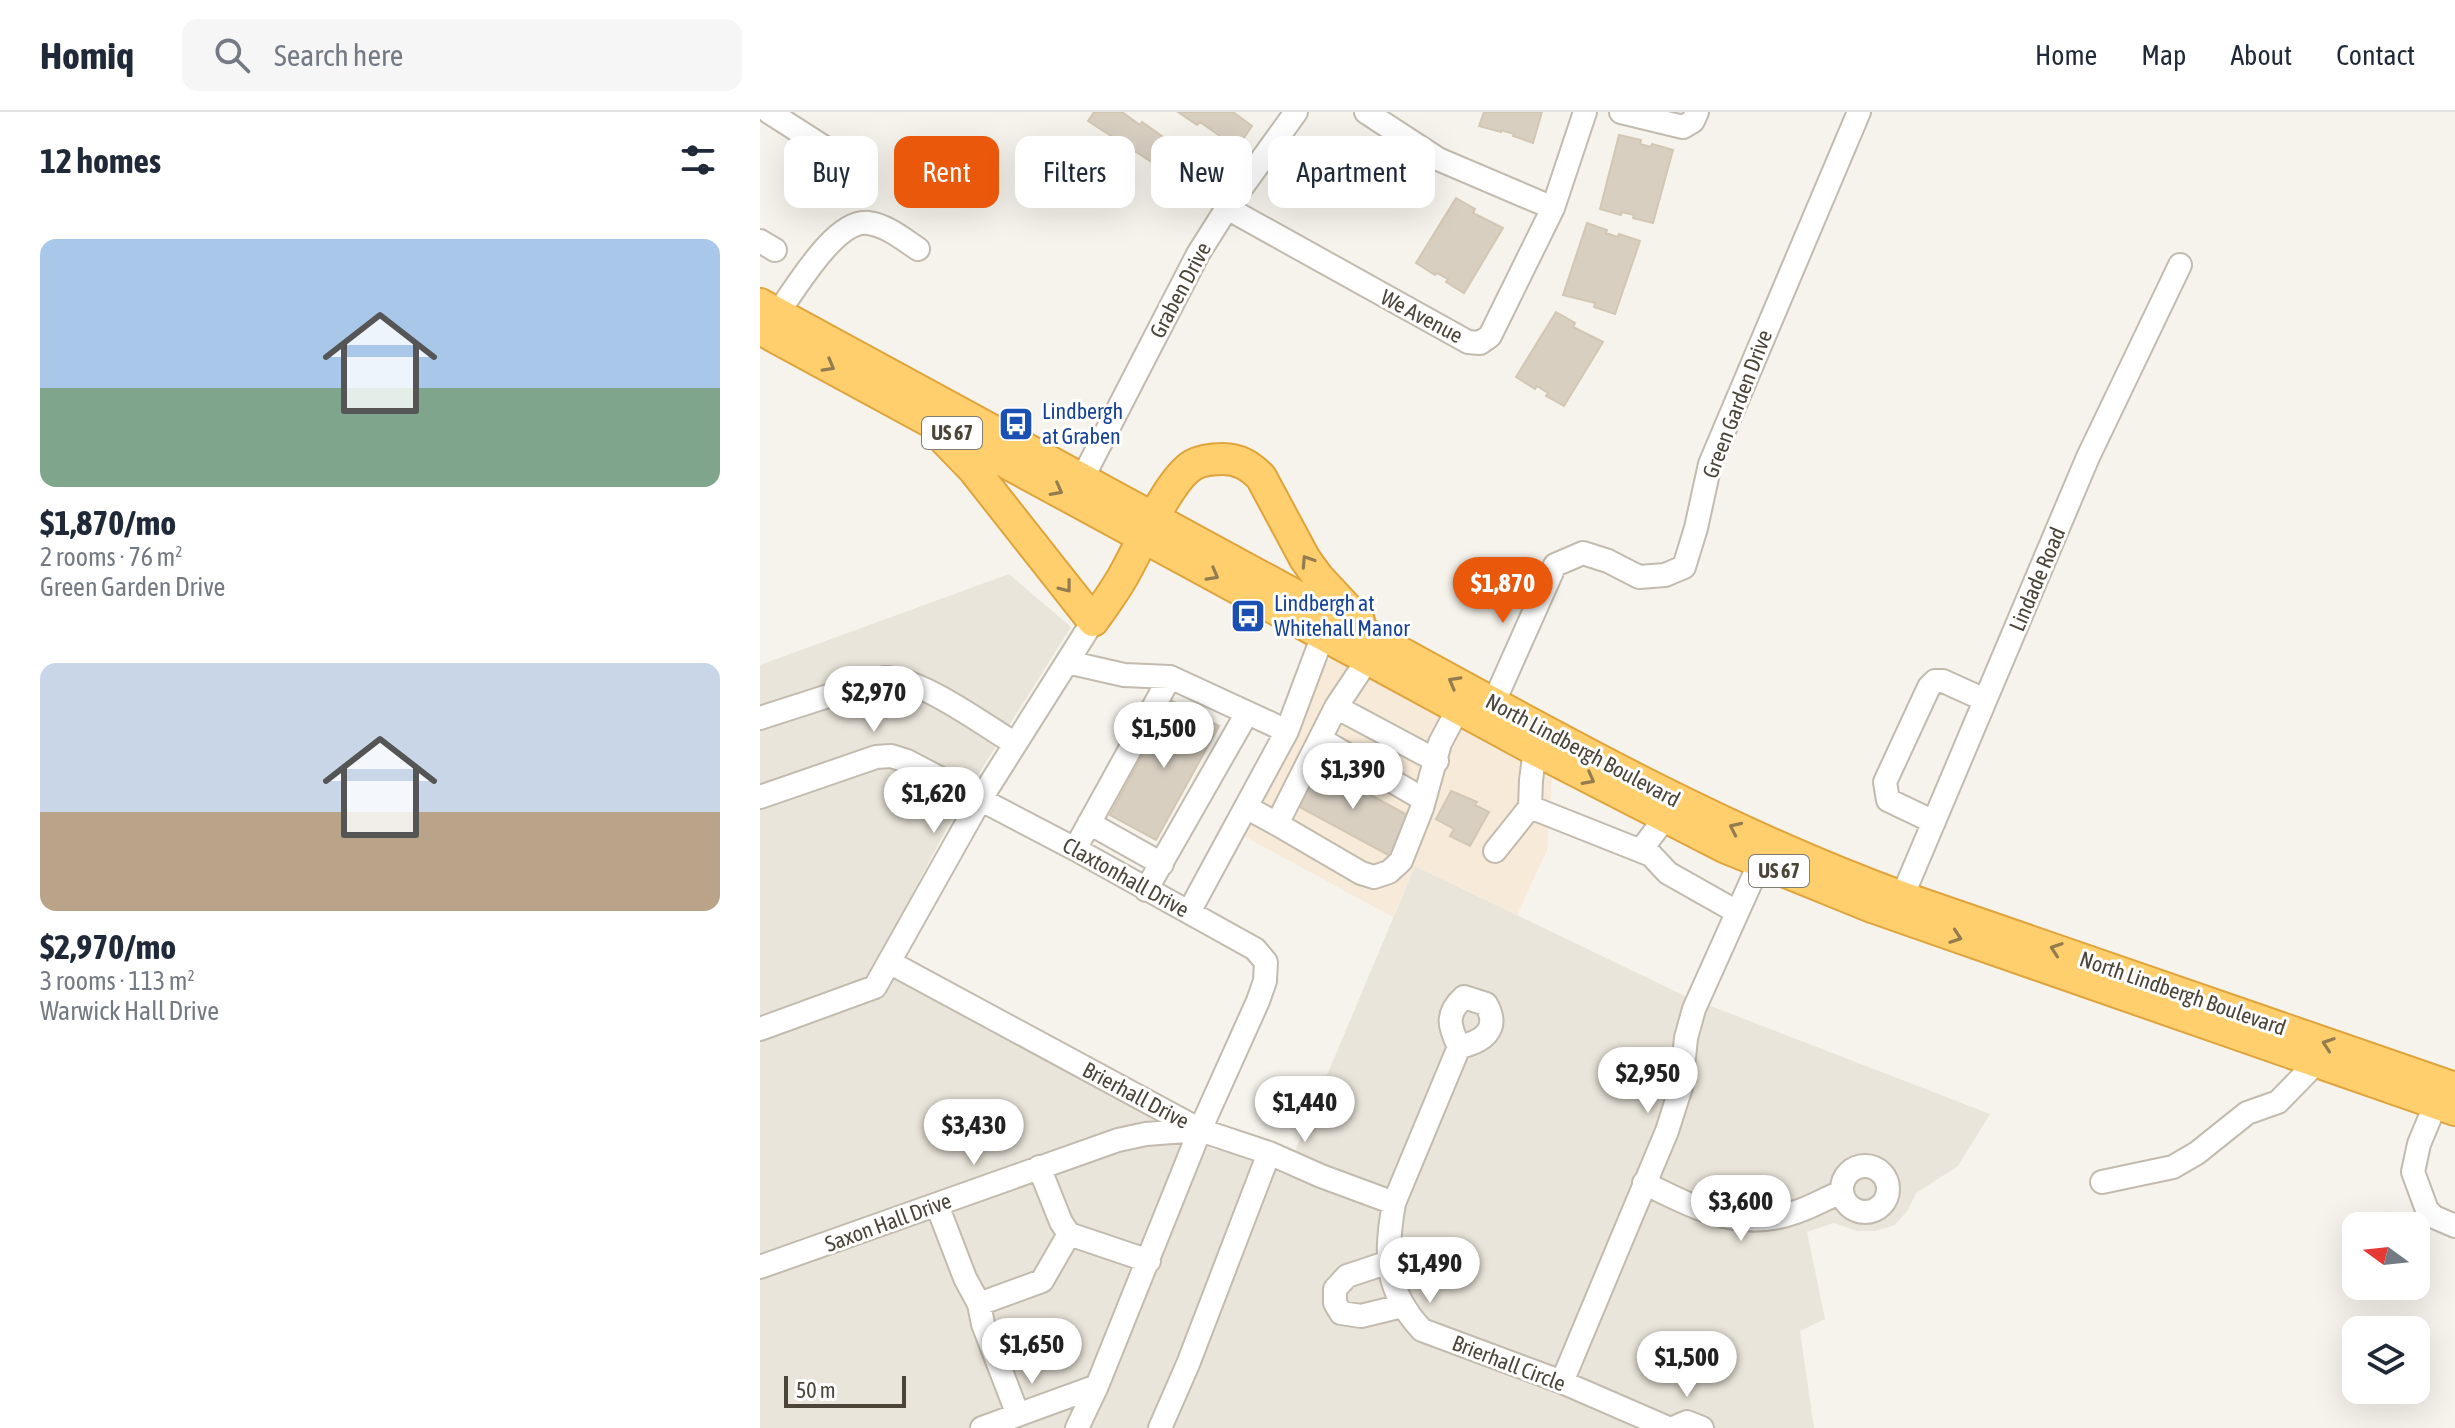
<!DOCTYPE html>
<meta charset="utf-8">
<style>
:root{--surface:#fff;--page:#f6f6f7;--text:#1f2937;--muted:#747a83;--line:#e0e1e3;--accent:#ea580c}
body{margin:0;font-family:"Asap Condensed",sans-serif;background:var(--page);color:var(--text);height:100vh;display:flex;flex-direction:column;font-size:30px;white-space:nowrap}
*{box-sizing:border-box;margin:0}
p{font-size:26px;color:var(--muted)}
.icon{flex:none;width:44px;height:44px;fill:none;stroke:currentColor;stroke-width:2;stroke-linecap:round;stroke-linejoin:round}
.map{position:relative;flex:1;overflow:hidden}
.side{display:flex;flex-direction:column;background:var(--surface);width:760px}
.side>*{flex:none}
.hud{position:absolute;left:24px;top:24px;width:760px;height:72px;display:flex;gap:16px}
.needle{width:52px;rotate:285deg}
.tools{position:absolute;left:1582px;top:1100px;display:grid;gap:16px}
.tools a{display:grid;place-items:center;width:88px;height:88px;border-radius:16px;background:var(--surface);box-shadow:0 8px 32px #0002;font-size:40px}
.scale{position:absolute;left:24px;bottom:20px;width:122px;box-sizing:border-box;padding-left:8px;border:4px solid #4b4439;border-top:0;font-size:22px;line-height:28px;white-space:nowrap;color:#4b4439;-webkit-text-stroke:6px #fff;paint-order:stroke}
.price{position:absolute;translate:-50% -68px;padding:0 18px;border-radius:28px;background:#fff;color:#222;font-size:26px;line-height:52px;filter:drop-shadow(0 2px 4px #0008)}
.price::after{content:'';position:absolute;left:50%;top:48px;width:24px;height:18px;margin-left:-12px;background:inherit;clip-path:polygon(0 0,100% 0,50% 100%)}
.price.active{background:var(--accent);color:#fff}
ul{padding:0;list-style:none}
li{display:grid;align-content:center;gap:16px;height:424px;padding:0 40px}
li span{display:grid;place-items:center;height:248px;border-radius:16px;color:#555}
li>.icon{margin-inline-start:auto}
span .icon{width:144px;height:144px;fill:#fffc;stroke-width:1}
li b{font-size:34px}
h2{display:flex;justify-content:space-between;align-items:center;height:96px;padding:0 40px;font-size:34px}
.pill{padding:0 28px;border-radius:16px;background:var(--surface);box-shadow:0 8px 32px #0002;font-size:28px;line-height:72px}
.pill.active{background:var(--accent);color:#fff}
header{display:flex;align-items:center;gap:48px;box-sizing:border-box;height:112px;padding:0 40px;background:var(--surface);border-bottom:2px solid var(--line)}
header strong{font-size:38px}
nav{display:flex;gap:44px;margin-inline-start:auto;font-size:28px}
.search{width:560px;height:72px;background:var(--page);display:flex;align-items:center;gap:20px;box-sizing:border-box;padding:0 28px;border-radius:16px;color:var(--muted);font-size:30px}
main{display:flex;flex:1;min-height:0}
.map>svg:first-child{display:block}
</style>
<header>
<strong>Homiq</strong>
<div class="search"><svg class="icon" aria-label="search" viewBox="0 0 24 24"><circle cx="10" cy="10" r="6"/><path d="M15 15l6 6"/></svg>Search here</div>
<nav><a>Home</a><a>Map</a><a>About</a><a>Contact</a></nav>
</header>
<main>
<section class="side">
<h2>12 homes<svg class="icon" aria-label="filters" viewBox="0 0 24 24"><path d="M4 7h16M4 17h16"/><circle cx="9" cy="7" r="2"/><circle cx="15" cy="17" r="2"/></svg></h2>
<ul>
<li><span style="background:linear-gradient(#a9c7e8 60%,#7fa58c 0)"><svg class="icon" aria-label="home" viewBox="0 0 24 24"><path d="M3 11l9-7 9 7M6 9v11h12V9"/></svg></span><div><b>$1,870/mo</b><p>2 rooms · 76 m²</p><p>Green Garden Drive</p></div></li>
<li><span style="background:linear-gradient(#c9d6e8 60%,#b9a48a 0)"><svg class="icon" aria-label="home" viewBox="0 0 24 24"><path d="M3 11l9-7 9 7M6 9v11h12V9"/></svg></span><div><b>$2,970/mo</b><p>3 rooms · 113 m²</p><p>Warwick Hall Drive</p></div></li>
</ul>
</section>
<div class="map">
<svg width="1695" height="1316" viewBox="0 0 1695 1316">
<rect width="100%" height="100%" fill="#f6f3ec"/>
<path fill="#eae5da" d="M249 462 311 515 199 693 115 853 454 1038 474 1037 525 1063 655 754 925 884 1230 1002 1198 1054 1156 1081 1148 1098 1135 1113 1115 1119H1097L1074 1111 1047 1120 1065 1207 1040 1219 1054 1316H0V553Z"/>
<path fill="#f7ead8" d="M575 544 792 667 787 738 757 803 655 754 633 805 484 724 558 565 567 549Z"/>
<path fill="#d8cfc1" stroke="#d3c7b4" stroke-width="2" d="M334 0H362L380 13 382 10 420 37 418 40 455 66 440 88 401 61 404 58 328 9Z
M418 0H473L492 14 477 36 440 10 437 13Z
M724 0H782L773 31 753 24 754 22 741 18V20L719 14Z
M859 23 881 28 880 32 891 35 892 32 913 38 893 111 873 106 874 103 862 100 861 103 840 97Z
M696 86 715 97 713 101 743 116 704 181 686 170 688 167 677 161 675 163 656 151Z
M827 111 847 118 846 121 858 125 859 122 880 129 855 202 834 195 835 191 803 183Z
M796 200 815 211 813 215 843 230 804 294 786 284 788 281 777 274 775 277 756 265Z
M412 589 459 614 396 728 350 703Z
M555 653 651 705 630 744 536 693Z
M691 679 717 690 715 693 729 700 710 734 690 724 694 717 676 707Z"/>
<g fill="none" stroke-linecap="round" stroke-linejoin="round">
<g stroke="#c2bbae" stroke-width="26">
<path id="minor" d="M9 0 73 41
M606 0 678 47 793 96
M861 0 923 15 933 9 937 0
M467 96 708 230 720 231 730 224 793 96 825 0
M0 129 15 138
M17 202C35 178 75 107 108 111 126 113 143 127 158 137
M322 367 438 142 467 96 536 0
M307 550 364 563 410 565
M733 592 795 453 823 441 848 449 879 465 905 463 924 455 936 416 950 352 1099 0
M576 595 677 649
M0 606 124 566C161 566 221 611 254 631
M560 627 663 687
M0 685 116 645 131 644 147 649 315 737 495 837 506 850 505 869 498 889 440 1018 337 1274 317 1316
M486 695 517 712 576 595 608 547
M770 695 771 668 775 638
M1174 710 1128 688 1125 670 1169 575 1175 569H1183L1225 588
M329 711 402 752
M517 712 601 761 614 765 629 760 641 749 662 696 680 631 698 597
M315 737 410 565 527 619
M881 738 905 706
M735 739 770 695 891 743 908 761 977 800
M386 778 487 601
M1142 785 1328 345 1420 153
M429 800 527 619 563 523
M129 850 440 1018 509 1041 561 1064 634 1091
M0 917 115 875 220 688 333 509
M699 935C722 930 741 918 726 892L704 885C685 902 689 914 699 935L634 1091C625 1143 624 1177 662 1218L802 1270 908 1316
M1676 991 1659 1032 1653 1060 1667 1098 1674 1105 1695 1114
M1082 1077a23 23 0 1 1 46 0a23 23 0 1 1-46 0Z
M279 1055 301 1110 309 1122 389 1149
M1342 1070 1413 1055 1437 1041 1487 1001 1518 990 1557 950
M884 1071C934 1095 979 1121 1036 1100 1052 1095 1066 1086 1082 1080
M177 1093 205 1166 219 1192 282 1169 309 1122
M629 1150 587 1164 575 1177V1191L581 1201 601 1204 642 1194
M0 1155 358 1028 386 1022 439 1018
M219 1192 223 1212 258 1303
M802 1270 907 1019 921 975 926 926 934 897 1000 750
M222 1316 337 1274
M400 1316 428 1252 509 1041
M913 1316 927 1310 942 1316"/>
</g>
<g stroke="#e0a43c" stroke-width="34">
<path id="highway" d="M0 192C201 302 402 410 603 520 779 616 953 716 1142 785L1695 976
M0 217 775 638 964 735 1112 795 1695 998
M184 327 213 357 333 509C345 492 358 475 367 457 381 432 409 367 433 353 442 348 453 347 463 347 479 347 490 354 501 365L545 447 558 465 599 509"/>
</g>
<use href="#minor" stroke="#fff" stroke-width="22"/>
<use href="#highway" stroke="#ffcf6e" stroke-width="30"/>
</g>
<defs><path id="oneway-chevron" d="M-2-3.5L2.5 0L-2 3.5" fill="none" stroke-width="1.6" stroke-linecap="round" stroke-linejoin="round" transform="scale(2)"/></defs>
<g stroke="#937c4e">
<use href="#oneway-chevron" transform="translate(69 254) rotate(29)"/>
<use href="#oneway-chevron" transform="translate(297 378) rotate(28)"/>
<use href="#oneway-chevron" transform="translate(547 449) rotate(-123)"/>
<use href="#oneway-chevron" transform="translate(453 463) rotate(29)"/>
<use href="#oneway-chevron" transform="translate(306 475) rotate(52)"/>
<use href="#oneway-chevron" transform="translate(694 570) rotate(-151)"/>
<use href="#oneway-chevron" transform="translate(829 667) rotate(28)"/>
<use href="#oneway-chevron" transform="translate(975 716) rotate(-155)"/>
<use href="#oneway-chevron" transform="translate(1196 825) rotate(19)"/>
<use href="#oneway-chevron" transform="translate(1296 837) rotate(-161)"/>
<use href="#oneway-chevron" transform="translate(1568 932) rotate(-161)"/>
</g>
<defs>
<g id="bus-square" transform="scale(1.8)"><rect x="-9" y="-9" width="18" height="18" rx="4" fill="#1a4fb4" stroke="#fff"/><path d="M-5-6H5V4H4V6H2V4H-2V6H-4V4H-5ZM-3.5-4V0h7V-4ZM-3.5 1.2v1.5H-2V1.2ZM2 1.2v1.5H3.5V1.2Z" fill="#fff"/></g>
</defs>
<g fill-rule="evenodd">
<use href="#bus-square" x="256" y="312"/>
<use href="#bus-square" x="488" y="504"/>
</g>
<g text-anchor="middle" stroke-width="6" stroke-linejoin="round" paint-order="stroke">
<g fill="#fff" stroke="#817c74" stroke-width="2">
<rect x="162" y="305" width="60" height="32" rx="6"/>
<rect x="989" y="743" width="60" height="32" rx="6"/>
</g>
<g font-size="20" font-weight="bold" fill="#4b4439">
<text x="192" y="328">US 67</text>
<text x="1019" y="766">US 67</text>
</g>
<g font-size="22" fill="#4b4439" stroke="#fff">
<text transform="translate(420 178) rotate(-62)" y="8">Graben Drive</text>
<text transform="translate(662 204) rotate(28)" y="8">We Avenue</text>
<text transform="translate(977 292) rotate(-69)" y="8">Green Garden Drive</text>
<text transform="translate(1277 467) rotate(-67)" y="8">Lindade Road</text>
<text transform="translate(823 638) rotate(28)" y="8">North Lindbergh Boulevard</text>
<text transform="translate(366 765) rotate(29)" y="8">Claxtonhall Drive</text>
<text transform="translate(1423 881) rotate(19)" y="8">North Lindbergh Boulevard</text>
<text transform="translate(376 983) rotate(28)" y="8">Brierhall Drive</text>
<text transform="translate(128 1110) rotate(-20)" y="8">Saxon Hall Drive</text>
<text transform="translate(749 1251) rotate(21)" y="8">Brierhall Circle</text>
</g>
<g font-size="22" fill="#164399" stroke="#fff" text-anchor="start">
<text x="282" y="307">Lindbergh<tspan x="282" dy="25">at Graben</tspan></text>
<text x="514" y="499">Lindbergh at<tspan x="514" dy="25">Whitehall Manor</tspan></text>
</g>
</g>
</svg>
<div class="tools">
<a><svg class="needle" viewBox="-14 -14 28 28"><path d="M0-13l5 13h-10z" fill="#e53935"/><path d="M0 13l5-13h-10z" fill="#747a83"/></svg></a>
<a><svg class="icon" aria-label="layers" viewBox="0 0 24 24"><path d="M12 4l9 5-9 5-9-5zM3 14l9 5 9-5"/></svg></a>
</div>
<div class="scale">50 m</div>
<b class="price active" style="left:743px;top:513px">$1,870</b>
<b class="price" style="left:114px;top:622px">$2,970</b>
<b class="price" style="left:404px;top:658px">$1,500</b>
<b class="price" style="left:593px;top:699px">$1,390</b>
<b class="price" style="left:174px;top:723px">$1,620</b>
<b class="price" style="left:888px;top:1003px">$2,950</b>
<b class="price" style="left:545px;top:1032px">$1,440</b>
<b class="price" style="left:214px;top:1055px">$3,430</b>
<b class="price" style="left:981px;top:1131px">$3,600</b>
<b class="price" style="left:670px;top:1193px">$1,490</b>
<b class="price" style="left:272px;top:1274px">$1,650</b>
<b class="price" style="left:927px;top:1287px">$1,500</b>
<div class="hud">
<a class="pill">Buy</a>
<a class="pill active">Rent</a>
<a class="pill">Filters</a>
<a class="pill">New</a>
<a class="pill">Apartment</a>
</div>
</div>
</main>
